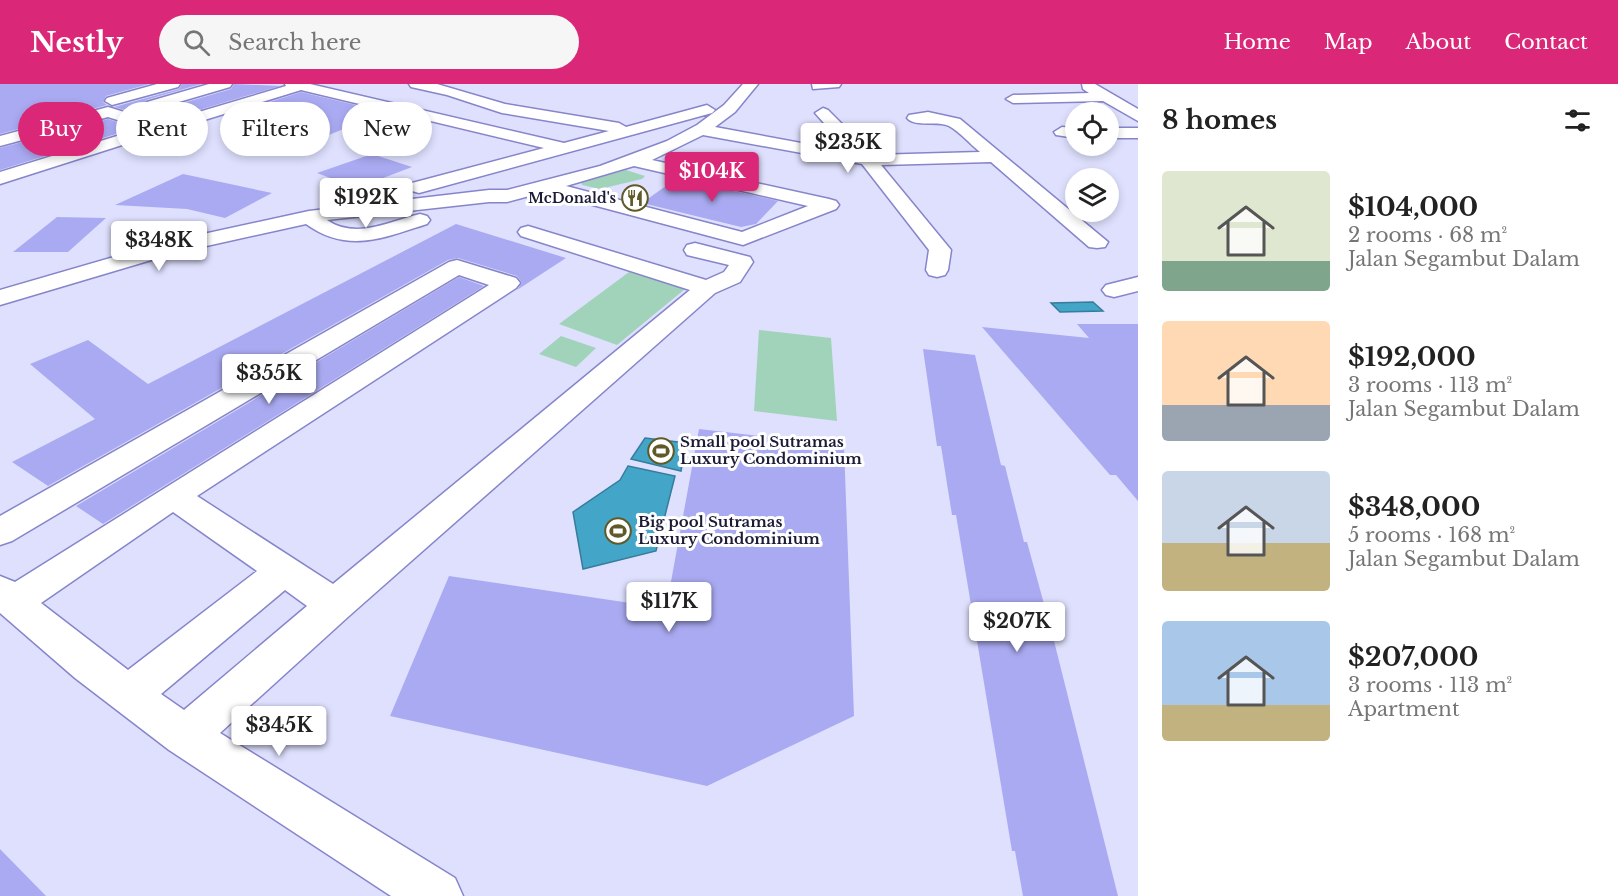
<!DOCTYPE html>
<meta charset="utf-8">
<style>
:root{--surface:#fff;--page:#f6f6f6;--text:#222;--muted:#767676;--accent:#db2777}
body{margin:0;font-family:"Libre Baskerville",serif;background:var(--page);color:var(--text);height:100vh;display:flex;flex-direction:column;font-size:22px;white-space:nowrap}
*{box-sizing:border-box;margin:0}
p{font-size:20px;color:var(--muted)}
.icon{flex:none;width:33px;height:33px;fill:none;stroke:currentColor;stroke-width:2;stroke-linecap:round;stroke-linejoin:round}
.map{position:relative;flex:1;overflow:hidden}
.sheet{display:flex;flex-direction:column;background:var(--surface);width:480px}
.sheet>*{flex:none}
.hud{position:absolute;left:18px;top:18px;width:570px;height:54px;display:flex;gap:12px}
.buttons{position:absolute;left:1065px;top:18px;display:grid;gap:12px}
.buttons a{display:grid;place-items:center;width:54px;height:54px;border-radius:50%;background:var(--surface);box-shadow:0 3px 9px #0003;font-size:30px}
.price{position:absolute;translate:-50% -51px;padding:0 14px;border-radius:6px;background:#fff;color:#222;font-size:20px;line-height:39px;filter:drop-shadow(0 2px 3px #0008)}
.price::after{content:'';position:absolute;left:50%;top:36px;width:18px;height:14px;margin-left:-9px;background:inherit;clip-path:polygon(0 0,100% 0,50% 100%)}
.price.current{background:var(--accent);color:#fff}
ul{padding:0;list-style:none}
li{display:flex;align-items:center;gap:18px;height:150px;padding:0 24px}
li span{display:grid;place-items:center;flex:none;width:168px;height:120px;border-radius:6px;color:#555}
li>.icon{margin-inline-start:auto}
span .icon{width:72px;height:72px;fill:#fffc;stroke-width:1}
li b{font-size:26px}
h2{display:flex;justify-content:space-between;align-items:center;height:72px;padding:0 24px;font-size:26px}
.pill{padding:0 21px;border-radius:27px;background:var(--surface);box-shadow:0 3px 9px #0003;font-size:21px;line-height:54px}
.pill.current{background:var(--accent);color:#fff}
header{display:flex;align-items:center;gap:36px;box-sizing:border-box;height:84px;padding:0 30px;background:var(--accent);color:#fff}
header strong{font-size:28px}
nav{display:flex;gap:33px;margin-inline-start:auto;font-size:21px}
.search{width:420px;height:54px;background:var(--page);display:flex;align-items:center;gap:15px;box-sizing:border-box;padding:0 21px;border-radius:33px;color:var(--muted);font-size:22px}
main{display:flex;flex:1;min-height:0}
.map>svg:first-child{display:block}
</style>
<header>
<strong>Nestly</strong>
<div class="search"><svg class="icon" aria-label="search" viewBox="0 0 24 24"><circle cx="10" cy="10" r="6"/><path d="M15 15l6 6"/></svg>Search here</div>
<nav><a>Home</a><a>Map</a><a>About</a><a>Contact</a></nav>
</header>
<main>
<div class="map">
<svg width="1138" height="812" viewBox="0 0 1138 812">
<rect width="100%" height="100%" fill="#dfe0fe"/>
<path fill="#a1d3bb" d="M626 86 645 92 642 95 600 105 582 101 581 98Z
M629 188 685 205 617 261 559 240Z
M759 246 831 254 837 337 754 327Z
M561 252 596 264 576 283 539 270Z"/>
<path fill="#43a6c8" stroke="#377c9c" stroke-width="1.5" d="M1093 218 1103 227 1060 228 1051 219Z
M645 354 686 359 681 387 631 375Z
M628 382 675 392 656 467 583 485 573 428 620 396Z"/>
<path fill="#aaaaf2" d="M0 0H149L106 12 103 18 107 21 0 50Z
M182 0H201L146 16 144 20H135L130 25 132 28 114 23 179 5Z
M234 0 280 2 182 31 163 25 231 5Z
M301 8 385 28 319 55 223 33Z
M108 35 135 44 0 86V64Z
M372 70 412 83 357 104 317 89Z
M183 90 272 109 225 134 187 125 115 121Z
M677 94 778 117 756 140 741 143 642 119Z
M57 133 106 134 68 168H13Z
M456 140 566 174 517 206 522 199 517 192 458 174 448 176 48 402 12 378 95 335 30 280 88 256 148 300Z
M459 193 484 202 103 440 76 422Z
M1077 240H1138V417L1116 391H1110L982 243 1089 254Z
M923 265 975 271 1001 381 1005 382 1024 458H1027L1052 549 1118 812H1023L1015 767H1012L956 431H952L941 362H937Z
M699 345 844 362 854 632 707 702 390 632 449 492 637 520 670 503Z
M0 765 46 812H0Z"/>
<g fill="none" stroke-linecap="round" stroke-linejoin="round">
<g stroke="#8685ca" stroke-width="3">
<path id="minor" d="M157 0H180L178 3 112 21 105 17 107 14Z
M209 0H232L230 3 155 25 182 33 286 2 285 0H310L564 59 609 47 502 29 447 11 411 3 409 0H437L505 20 619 39 626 43 707 21 715 26 712 29 419 109 412 107 410 103 412 99 544 64 301 6 182 43 135 28 132 25 135 22H145L147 18Z
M743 0H758L735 28 715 43 850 68 815 29 823 24 828 26 873 71 980 68C970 60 960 48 949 42 937 36 916 44 907 34L909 31 928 28 960 35 1108 158 1105 163 1097 164 1089 163 991 78 881 81 951 166 948 186 945 191 937 193 929 191 926 186 929 166 862 80 703 51 652 76 829 115 836 117 839 121 836 125 743 161 544 108 507 118H489L327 136C356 156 390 137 420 130L427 132 430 136 427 140C383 154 348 170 306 140L175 169 0 221V206L162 159 309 127 489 106H507L600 82 667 57 697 41 724 21ZM634 82 808 122 742 148 566 102Z
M812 0H841L839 3 813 5Z
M1082 0H1095L1138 25V37L1103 17 1013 19 1006 15 1013 11 1089 9 1083 5Z
M108 23 166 41 168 44 166 47 0 100V88L143 44 108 33 0 62V52Z
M1062 43 1076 44V54L1056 51 1054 48Z
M1108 44H1138V54H1108Z
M528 142 706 196 724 188 729 181 687 171 684 166 687 161 695 159 750 173 753 178 740 198 715 209 349 532 220 649 455 794 463 812H391L169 666 75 594 0 529V492L15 498 489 201 459 191 12 457 0 461V432L449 178 457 176 516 194 520 199 516 204 197 412 333 500 690 206 521 152 518 148 521 144ZM173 428 257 487 128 586 41 519ZM285 506 307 522 184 626 161 610Z
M1138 193V207L1114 213 1106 211 1102 206 1106 201Z"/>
</g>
<use href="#minor" fill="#fff" fill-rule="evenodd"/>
</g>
<defs>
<g id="restaurant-ring" transform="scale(1.35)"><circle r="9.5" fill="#fff" stroke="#5f5a27" stroke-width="1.5"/><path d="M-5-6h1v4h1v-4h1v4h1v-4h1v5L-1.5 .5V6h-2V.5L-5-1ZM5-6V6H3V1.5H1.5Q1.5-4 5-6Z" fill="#5f5a27"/></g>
<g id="stadium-ring" transform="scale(1.35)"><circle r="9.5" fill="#fff" stroke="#5f5a27" stroke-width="1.5"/><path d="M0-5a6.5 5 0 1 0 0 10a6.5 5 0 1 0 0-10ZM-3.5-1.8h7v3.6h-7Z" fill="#5f5a27"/></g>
</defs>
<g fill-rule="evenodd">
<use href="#restaurant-ring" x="635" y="114"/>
<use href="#stadium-ring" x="661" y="367"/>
<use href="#stadium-ring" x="618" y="447"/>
</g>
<g text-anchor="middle" stroke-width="6" stroke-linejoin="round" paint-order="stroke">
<g font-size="14" font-weight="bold" fill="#1c1b36" stroke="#fff" text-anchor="end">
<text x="616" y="119">McDonald's</text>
</g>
<g font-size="15" font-weight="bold" fill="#1c1b36" stroke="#fff" text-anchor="start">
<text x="680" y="363">Small pool Sutramas<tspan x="680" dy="17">Luxury Condominium</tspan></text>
<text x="638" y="443">Big pool Sutramas<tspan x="638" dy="17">Luxury Condominium</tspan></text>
</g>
</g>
</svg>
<div class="buttons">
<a><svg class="icon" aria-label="locate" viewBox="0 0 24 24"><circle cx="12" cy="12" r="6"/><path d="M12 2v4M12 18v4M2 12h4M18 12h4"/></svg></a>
<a><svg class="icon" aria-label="layers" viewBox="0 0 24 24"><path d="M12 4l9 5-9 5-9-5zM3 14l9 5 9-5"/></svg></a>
</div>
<b class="price" style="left:848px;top:90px">$235K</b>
<b class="price current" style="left:712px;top:119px">$104K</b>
<b class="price" style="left:366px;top:145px">$192K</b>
<b class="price" style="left:159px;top:188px">$348K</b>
<b class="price" style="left:269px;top:321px">$355K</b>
<b class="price" style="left:669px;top:549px">$117K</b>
<b class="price" style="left:1017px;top:569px">$207K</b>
<b class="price" style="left:279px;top:673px">$345K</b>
<div class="hud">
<a class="pill current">Buy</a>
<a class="pill">Rent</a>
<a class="pill">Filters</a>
<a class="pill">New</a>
</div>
</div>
<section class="sheet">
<h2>8 homes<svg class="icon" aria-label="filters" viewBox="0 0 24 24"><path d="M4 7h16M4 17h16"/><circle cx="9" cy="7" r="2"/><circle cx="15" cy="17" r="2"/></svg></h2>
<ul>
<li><span style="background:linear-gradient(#dfe7d0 75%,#7fa58c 0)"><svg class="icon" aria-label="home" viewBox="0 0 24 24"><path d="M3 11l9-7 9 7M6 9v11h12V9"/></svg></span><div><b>$104,000</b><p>2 rooms · 68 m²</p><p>Jalan Segambut Dalam</p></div></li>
<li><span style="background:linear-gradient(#ffd9b3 70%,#9aa5b1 0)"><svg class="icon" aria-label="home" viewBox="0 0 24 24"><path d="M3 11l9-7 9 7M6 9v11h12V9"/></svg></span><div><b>$192,000</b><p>3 rooms · 113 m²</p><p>Jalan Segambut Dalam</p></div></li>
<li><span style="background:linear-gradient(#c9d6e8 60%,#c2b280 0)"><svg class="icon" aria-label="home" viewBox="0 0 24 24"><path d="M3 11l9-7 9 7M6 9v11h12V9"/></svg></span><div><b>$348,000</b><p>5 rooms · 168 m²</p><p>Jalan Segambut Dalam</p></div></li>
<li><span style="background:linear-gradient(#a9c7e8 70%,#c2b280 0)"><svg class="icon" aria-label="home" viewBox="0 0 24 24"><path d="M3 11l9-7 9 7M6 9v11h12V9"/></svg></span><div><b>$207,000</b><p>3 rooms · 113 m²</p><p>Apartment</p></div></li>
</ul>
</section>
</main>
